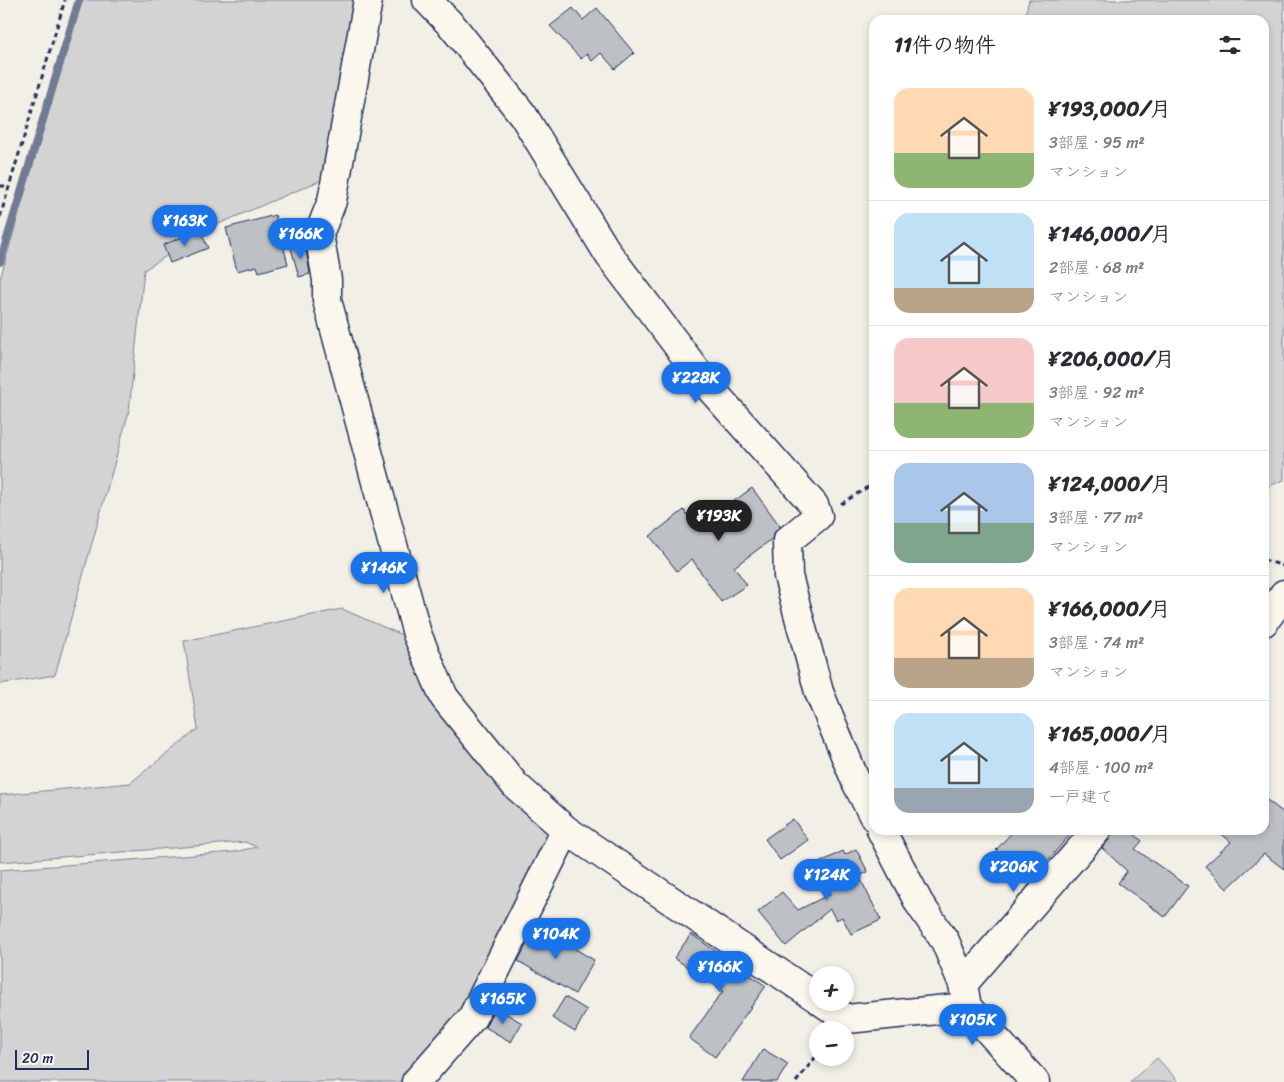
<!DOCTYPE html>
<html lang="ja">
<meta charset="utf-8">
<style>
:root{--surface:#fff;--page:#f2f2f3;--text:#2b2b33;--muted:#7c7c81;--line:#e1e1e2;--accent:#1a73e8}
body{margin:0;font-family:Sriracha,"Klee One",sans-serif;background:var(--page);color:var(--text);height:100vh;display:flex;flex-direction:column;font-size:19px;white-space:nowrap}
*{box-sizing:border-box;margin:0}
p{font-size:16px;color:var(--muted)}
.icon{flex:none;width:28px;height:28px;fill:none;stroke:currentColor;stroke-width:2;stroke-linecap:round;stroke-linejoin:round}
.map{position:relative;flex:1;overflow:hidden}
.side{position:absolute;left:869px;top:15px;width:400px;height:820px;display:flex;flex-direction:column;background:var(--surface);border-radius:15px;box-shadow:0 2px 8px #0003}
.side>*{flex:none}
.controls{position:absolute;left:809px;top:966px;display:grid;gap:10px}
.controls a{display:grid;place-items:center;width:45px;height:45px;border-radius:50%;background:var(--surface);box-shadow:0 2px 8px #0003;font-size:25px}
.scale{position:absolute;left:15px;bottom:12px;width:74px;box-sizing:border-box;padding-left:5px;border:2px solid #1b2f5e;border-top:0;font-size:14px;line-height:18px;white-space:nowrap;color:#1b2f5e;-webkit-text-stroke:4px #fbf7ec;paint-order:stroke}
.price{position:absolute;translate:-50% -42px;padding:0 11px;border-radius:18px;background:var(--accent);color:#fff;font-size:16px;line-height:32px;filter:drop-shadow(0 1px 2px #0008)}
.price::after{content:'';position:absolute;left:50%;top:30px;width:15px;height:11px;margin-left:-8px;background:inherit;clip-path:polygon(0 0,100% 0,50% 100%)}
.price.selected{background:#222;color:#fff}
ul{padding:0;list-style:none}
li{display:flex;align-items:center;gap:15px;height:125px;padding:0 25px}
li+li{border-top:1px solid var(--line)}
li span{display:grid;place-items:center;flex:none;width:140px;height:100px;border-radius:15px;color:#555}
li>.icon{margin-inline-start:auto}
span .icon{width:60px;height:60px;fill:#fffc;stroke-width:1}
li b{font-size:21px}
h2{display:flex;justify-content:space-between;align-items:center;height:60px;padding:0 25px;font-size:21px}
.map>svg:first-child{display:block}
</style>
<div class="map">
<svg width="1284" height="1082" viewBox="0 0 1284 1082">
<rect width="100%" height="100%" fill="#f2efe6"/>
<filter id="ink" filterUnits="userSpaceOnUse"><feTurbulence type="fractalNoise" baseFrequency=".02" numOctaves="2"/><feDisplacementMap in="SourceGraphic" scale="10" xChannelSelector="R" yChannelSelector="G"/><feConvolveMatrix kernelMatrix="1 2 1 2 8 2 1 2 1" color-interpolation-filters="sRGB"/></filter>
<g filter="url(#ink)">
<path fill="#d2d3d2" stroke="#768198" d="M81 0H364L331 176 216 225 144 270 129 411 55 675 0 684V279Z
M1029 0H1284V480L1264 488V20H1024Z
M342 609 416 641 554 822 508 942 411 1082H0V870L234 852 257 847 245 842 0 862V795L130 783 198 729 184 641Z
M1157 1058 1179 1082H1130Z"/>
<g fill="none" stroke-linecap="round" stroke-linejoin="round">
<path stroke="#707b93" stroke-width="8" d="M0 262 79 0"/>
</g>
<path fill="#bdc0c4" stroke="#1b2f5e" d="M573 8 583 20 597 8 634 53 615 69 601 53 592 61 587 54 581 59 550 26Z
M275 215 288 264 259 272 257 266 237 271 226 228Z
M200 230 208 248 170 263 163 245Z
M305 244 310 274 299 277 291 248Z
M752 488 780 526 773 534 772 539 734 567 747 585 721 602 692 559 677 571 650 536 684 510 697 528Z
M1264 798 1284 813V869L1264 854 1227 889 1205 866 1231 842 1217 830H1264Z
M793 819 808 840 780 860 765 839Z
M1014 830H1074L1031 880 996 850Z
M1112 830H1130L1142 841 1135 849 1188 886 1165 917 1118 883 1127 871 1102 848 1109 840Z
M856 849 868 872 859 876 881 920 851 934 842 917 836 920 830 909 786 946 758 912 782 892 798 910 830 894 815 865 843 851 845 855Z
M536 926 594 960 575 994 518 961Z
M691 934 766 986 715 1057 689 1038 723 991 674 958Z
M565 997 587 1010 575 1032 552 1018Z
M495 1007 522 1023 511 1042 485 1027Z
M763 1049 788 1064 777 1082H743Z"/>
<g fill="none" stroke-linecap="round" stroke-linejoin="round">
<g stroke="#1b2f5e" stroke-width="31">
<path id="street" d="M368 0 332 201 319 234 327 280V300L417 634 444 697 515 785 566 830 818 999
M427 0 454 28 523 115 609 255 708 386 814 505 818 516 787 541 788 576 819 692 857 784 874 817
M1264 622 1284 594
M881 830 919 903 945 941 963 984 967 1007 1035 1082
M963 984 1097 830
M822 1002 847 1019 967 1007
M416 1082 472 1018 566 830"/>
</g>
<path stroke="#1b2f5e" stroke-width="3" stroke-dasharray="5 4" stroke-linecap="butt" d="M0 186H9
M0 217 65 0
M841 504 874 483
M1264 560 1284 566
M796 1082 818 1054"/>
<use href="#street" stroke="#fbf7ec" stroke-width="28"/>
</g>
</g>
</svg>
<div class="controls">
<a>+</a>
<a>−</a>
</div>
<div class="scale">20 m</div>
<b class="price" style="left:185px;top:247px">¥163K</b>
<b class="price" style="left:301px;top:260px">¥166K</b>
<b class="price" style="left:696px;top:404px">¥228K</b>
<b class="price selected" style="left:719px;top:542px">¥193K</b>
<b class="price" style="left:384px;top:594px">¥146K</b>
<b class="price" style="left:1014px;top:893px">¥206K</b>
<b class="price" style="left:827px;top:901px">¥124K</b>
<b class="price" style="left:556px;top:960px">¥104K</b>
<b class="price" style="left:720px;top:993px">¥166K</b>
<b class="price" style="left:503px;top:1025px">¥165K</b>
<b class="price" style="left:973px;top:1046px">¥105K</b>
<section class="side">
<h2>11件の物件<svg class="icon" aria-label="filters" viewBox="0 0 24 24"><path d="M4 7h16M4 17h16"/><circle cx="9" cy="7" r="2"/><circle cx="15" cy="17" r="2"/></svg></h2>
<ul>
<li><span style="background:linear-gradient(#ffd9b3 65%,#8fb573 0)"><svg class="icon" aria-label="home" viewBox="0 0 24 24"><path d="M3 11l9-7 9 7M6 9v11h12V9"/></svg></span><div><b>¥193,000/月</b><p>3部屋 · 95 m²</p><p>マンション</p></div></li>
<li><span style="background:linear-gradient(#bfe0f5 75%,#b9a48a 0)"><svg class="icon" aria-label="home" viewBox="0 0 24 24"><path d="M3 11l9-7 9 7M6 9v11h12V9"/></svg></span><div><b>¥146,000/月</b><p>2部屋 · 68 m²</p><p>マンション</p></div></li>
<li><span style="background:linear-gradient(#f6c9c9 65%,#8fb573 0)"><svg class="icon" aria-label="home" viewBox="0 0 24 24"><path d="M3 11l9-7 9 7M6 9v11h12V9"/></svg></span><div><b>¥206,000/月</b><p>3部屋 · 92 m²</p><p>マンション</p></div></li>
<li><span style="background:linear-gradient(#a9c7e8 60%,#7fa58c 0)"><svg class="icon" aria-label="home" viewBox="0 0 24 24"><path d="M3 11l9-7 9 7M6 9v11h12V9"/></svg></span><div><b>¥124,000/月</b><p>3部屋 · 77 m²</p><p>マンション</p></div></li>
<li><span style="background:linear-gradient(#ffd9b3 70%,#b9a48a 0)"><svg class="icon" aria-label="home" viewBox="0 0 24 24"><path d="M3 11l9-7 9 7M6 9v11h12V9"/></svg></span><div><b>¥166,000/月</b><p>3部屋 · 74 m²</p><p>マンション</p></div></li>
<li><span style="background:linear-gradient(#bfe0f5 75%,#9aa5b1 0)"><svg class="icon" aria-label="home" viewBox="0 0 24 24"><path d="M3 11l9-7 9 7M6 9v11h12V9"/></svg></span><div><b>¥165,000/月</b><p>4部屋 · 100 m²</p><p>一戸建て</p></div></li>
</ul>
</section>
</div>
